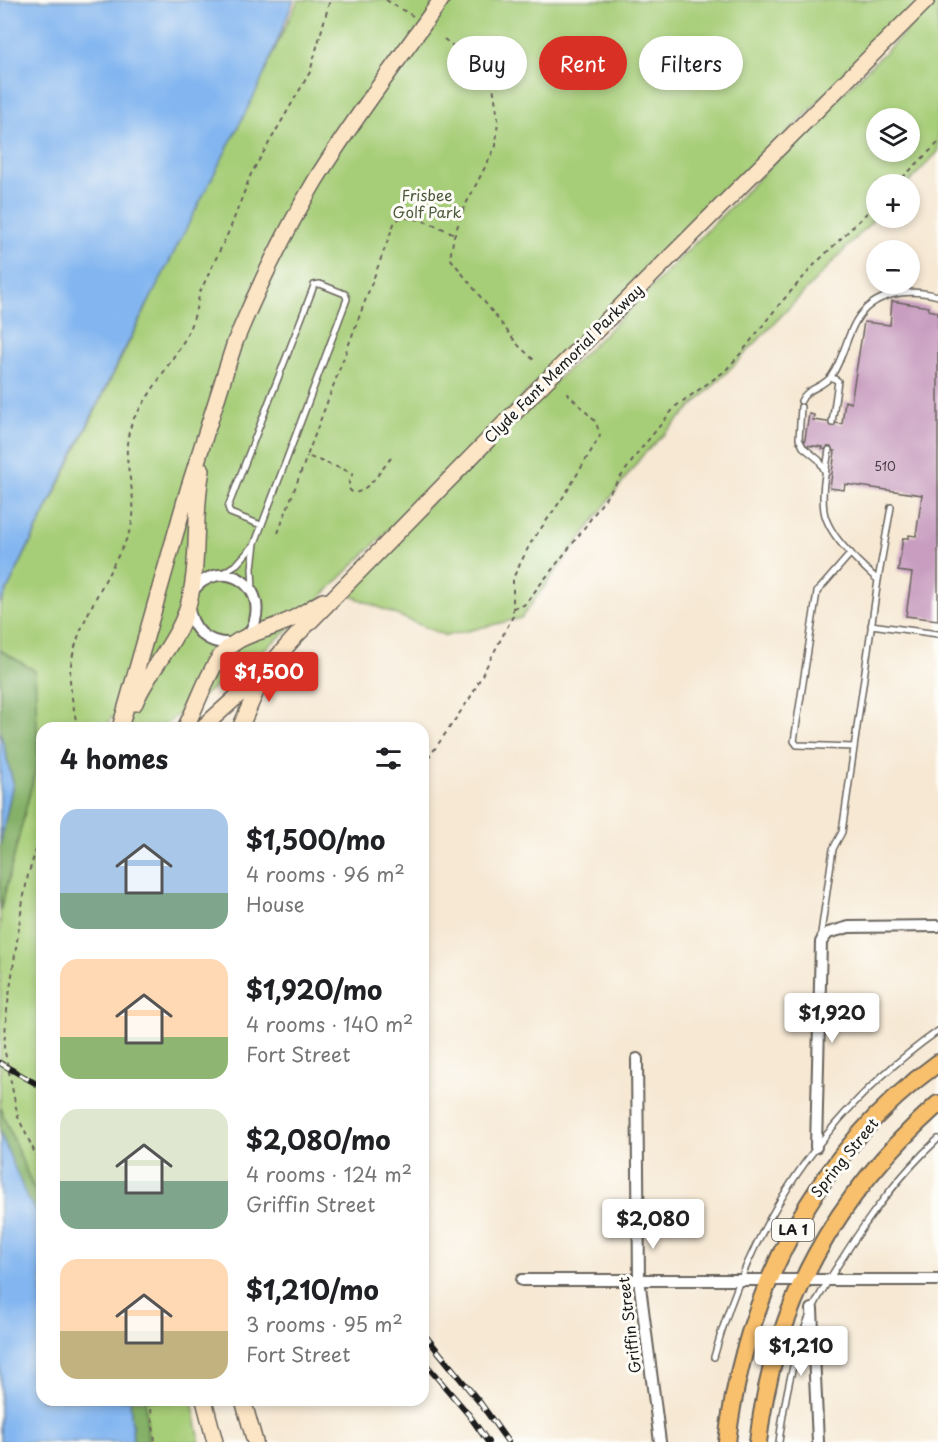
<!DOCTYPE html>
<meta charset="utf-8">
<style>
:root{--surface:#fff;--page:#f6f6f6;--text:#202124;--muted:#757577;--accent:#d93025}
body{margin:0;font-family:"Playpen Sans",sans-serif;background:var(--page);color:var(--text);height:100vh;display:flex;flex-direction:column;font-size:22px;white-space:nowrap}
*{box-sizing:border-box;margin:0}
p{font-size:20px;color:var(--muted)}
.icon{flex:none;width:33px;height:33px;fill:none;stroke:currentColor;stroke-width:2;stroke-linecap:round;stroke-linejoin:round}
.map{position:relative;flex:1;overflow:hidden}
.drawer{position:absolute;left:36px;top:722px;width:393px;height:684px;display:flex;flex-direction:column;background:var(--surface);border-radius:18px;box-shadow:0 3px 9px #0003}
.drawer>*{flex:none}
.hud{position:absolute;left:447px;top:36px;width:400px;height:54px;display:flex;gap:12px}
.controls{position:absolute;left:866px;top:108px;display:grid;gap:12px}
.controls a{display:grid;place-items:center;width:54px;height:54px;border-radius:50%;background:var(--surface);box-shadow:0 3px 9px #0003;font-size:30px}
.price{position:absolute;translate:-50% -51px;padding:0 14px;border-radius:6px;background:#fff;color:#222;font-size:20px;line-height:39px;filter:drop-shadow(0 2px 3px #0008)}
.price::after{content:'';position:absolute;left:50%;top:36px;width:18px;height:14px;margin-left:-9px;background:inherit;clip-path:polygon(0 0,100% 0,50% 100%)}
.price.active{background:var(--accent);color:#fff}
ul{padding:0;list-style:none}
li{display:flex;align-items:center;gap:18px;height:150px;padding:0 24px}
li span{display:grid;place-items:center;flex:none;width:168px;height:120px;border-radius:18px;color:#555}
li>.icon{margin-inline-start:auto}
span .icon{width:72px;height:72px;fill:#fffc;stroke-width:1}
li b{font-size:26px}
h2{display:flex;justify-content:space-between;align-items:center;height:72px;padding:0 24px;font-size:26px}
.tag{padding:0 21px;border-radius:27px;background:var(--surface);box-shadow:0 3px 9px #0003;font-size:21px;line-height:54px}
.tag.active{background:var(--accent);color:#fff}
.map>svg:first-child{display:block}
</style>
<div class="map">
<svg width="938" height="1442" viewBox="0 0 938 1442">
<rect width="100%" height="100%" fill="#fdfcf7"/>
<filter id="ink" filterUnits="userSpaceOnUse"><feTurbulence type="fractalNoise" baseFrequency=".0167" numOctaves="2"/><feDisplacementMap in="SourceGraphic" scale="12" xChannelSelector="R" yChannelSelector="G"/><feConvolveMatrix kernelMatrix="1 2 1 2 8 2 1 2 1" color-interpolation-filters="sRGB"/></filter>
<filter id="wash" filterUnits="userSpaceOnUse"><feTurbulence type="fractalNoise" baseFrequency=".008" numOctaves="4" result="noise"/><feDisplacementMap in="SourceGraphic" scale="24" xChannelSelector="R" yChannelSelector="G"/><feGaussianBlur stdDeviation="1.35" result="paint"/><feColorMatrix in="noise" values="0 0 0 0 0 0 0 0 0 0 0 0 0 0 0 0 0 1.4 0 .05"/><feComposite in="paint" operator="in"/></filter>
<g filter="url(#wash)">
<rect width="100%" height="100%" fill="#f6e8d3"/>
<path fill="#a6cd77" stroke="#61744a" stroke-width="1.5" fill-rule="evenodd" d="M298 0H921L285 633 162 727H129L111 717 107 727 42 728V1195L32 1185 0 1107V912L38 760 35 671 0 650V605L169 261 249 105Z
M938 0V152L907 184H876V217L738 361 642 456 521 618 446 636 340 591 628 311 826 110ZM876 118H909V152H876Z
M145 1400H192L200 1442H148Z"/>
<path fill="#84b068" stroke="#506642" stroke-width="1.5" d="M0 650 35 671 38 760 0 912V845L13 783 0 731Z
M0 1107 32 1185 42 1195V1218L27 1198 0 1135Z
M130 1400H145L148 1442H133Z"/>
<path fill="#83b6f0" stroke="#506986" stroke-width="1.5" d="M0 0H294L260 84 115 368 0 605Z
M0 731 13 783 0 845Z
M0 1132 27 1198 42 1218V1400H130L133 1442H0Z"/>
<g id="blocks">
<path fill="#c89dc0" d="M892 301 929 307 928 310 938 312V620L906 616 912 573 898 571 903 538H909V535L916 536 922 495 845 484 844 490 830 488 835 451 822 449 823 447 804 445 809 414 814 415 813 420 842 424 845 401 851 403 864 322 890 325Z"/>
</g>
</g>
<g filter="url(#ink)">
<use href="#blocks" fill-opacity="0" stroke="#68635c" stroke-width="1.5"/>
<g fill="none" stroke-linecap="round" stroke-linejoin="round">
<g stroke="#68635c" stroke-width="8">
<path id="lane" d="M831 377 838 381 832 423
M801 401C807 387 824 388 832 375 843 359 846 338 856 321 873 292 908 288 938 296
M801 407 799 439 803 447 819 460 826 473
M829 450C826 470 821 490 824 511 828 536 860 564 878 580
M851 553 817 592 794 741 797 745 854 747
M221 574 237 564 254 545
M253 591 252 568 255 543 347 299 345 294 320 284 314 285 312 291 228 507 230 513 261 525
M871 625 938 634
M820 940 833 849 842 832 878 580 891 507
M714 1357C751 1223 824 1112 938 1031
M779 1442C784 1404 791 1366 804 1330 812 1306 825 1286 838 1265 867 1219 898 1176 938 1139"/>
</g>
<g stroke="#68635c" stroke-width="14">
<path id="street" d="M191 593C220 552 277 587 249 634
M188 605C192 631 207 645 234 643
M637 1059 639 1279 660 1442
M816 1147 821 942 828 933 849 927 938 926
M522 1280H938
M812 1309 818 1442"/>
</g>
<g stroke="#68635c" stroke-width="18">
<path id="secondary" d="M135 703C148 672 173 647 185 615 202 568 192 518 202 470
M120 728 188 490 235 342C258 287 285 232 315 181 353 119 399 60 441 0
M185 728C197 706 204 682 217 661 233 635 258 634 283 623 297 618 310 608 323 601
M202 728 262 674 295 637 532 395 927 0
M240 728 262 678
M204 1400 215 1442
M243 1400 255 1442"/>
</g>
<g stroke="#68635c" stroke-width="20">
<path id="primary" d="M727 1442C744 1295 816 1151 938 1063
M758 1442C774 1304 835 1196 938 1104"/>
</g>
<path stroke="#68635c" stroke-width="2" stroke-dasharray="4.5 4.5" stroke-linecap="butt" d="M386 0 413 16
M444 39 476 63 493 86 498 118 496 146 465 206 454 236 450 258 519 346 534 360
M896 184 938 143
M391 458C382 469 368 492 353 493L349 489V481L353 473 307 456 395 221C409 211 440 228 455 234
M278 533 307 456
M513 608 524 605 577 538 640 450 676 406 725 371 742 352 778 306 815 264 876 204
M77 728C75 711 70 694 70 678 70 642 94 602 110 571 118 555 131 535 133 517 136 481 117 455 134 418L185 339 194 317 200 292 230 229 251 174 310 72 330 0
M423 766 470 698 513 616V578L530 544 566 493 600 436 596 422 567 393
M42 832 28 875 22 906 7 1010 4 1047 18 1117 42 1168
M150 1400 155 1442"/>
<use href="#lane" stroke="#fff" stroke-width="5"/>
<use href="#street" stroke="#fff" stroke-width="10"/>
<use href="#secondary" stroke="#fce5c4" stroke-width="15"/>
<use href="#primary" stroke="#f8bf6c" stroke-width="16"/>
<g stroke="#1c1c1c" stroke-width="6">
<path id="rail" d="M0 1063 42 1087
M423 1333 481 1404 508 1442
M423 1361 469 1415 488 1442"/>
</g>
<use href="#rail" stroke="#fdfcf7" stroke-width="4" stroke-dasharray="11" stroke-linecap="butt"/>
</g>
</g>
<g text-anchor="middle" stroke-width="6" stroke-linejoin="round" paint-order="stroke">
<g font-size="12" fill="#473c45">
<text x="885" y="471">510</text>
</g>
<rect fill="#fdfcf7" stroke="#605f5e" stroke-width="1.5" x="772" y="1219" width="42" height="22" rx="4.5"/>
<g font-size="14" font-weight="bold" fill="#1c1c1c">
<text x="793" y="1235">LA 1</text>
</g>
<g font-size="15" fill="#4c5a3c" stroke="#fdfcf7">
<text x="427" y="201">Frisbee<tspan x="427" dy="17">Golf Park</tspan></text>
</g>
<g font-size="15" fill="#1c1c1c" stroke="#fdfcf7">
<text transform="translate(564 364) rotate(-45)" y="5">Clyde Fant Memorial Parkway</text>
<text transform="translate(845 1158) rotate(-51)" y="5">Spring Street</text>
<text transform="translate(630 1325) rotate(-97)" y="5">Griffin Street</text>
</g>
</g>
</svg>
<div class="controls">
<a><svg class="icon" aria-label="layers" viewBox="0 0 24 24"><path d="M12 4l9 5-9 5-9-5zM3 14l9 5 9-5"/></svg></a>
<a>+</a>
<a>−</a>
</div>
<b class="price active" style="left:269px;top:703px">$1,500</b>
<b class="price" style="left:832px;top:1044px">$1,920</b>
<b class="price" style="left:653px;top:1250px">$2,080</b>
<b class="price" style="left:801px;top:1377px">$1,210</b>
<div class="hud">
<a class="tag">Buy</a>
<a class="tag active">Rent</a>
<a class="tag">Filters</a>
</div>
<section class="drawer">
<h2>4 homes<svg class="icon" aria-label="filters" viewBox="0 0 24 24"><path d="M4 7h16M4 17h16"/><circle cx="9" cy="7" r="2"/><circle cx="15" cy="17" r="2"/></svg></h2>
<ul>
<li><span style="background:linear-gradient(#a9c7e8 70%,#7fa58c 0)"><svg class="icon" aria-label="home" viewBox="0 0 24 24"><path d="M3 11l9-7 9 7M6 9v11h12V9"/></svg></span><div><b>$1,500/mo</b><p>4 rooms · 96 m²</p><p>House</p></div></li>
<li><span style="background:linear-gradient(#ffd9b3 65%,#8fb573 0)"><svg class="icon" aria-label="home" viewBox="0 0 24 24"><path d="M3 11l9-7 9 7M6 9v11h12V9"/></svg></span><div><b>$1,920/mo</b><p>4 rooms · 140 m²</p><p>Fort Street</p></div></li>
<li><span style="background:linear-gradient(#dfe7d0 60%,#7fa58c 0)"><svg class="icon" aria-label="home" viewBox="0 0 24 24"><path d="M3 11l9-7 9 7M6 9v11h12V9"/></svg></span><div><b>$2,080/mo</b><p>4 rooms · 124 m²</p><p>Griffin Street</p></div></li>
<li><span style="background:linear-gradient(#ffd9b3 60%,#c2b280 0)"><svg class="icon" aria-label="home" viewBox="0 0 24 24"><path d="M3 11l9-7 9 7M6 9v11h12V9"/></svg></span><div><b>$1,210/mo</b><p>3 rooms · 95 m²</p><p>Fort Street</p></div></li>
</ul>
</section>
</div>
